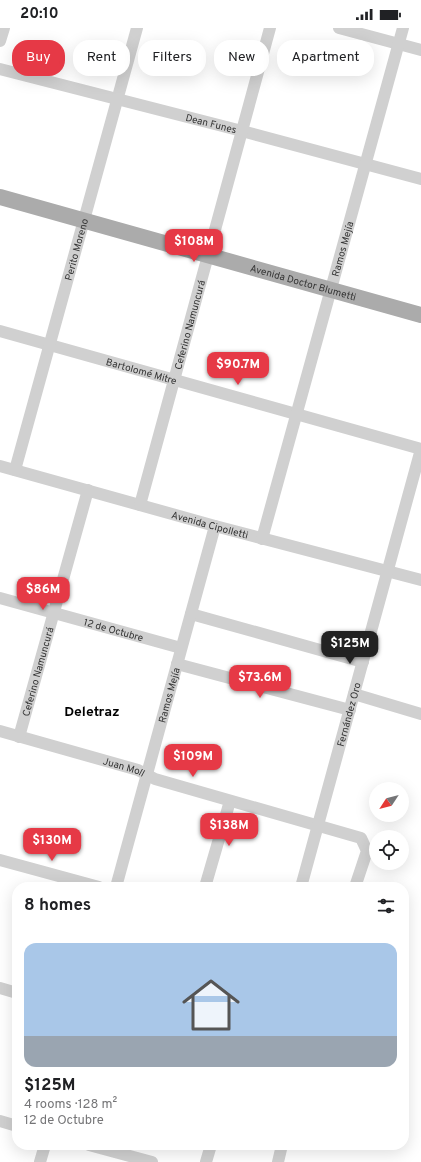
<!DOCTYPE html>
<meta charset="utf-8">
<style>
:root{--surface:#fff;--page:#f2f2f2;--text:#202124;--muted:#757577;--accent:#e63946}
body{margin:0;font-family:Overpass,sans-serif;background:var(--page);color:var(--text);height:100vh;display:flex;flex-direction:column;font-size:15px;white-space:nowrap}
*{box-sizing:border-box;margin:0}
p{font-size:13px;color:var(--muted)}
.icon{flex:none;width:22px;height:22px;fill:none;stroke:currentColor;stroke-width:2;stroke-linecap:round;stroke-linejoin:round}
.map{position:relative;flex:1;overflow:hidden}
.details{position:absolute;left:12px;top:854px;width:397px;height:268px;display:flex;flex-direction:column;background:var(--surface);border-radius:16px;box-shadow:0 4px 16px #0002}
.details>*{flex:none}
.banner{position:absolute;left:12px;top:12px;width:397px;height:36px;display:flex;gap:8px}
.needle{width:26px;rotate:234deg}
.tools{position:absolute;left:369px;top:754px;display:grid;gap:8px}
.tools a{display:grid;place-items:center;width:40px;height:40px;border-radius:50%;background:var(--surface);box-shadow:0 4px 16px #0002;font-size:20px}
.price{position:absolute;translate:-50% -34px;padding:0 9px;border-radius:8px;background:var(--accent);color:#fff;font-size:13px;line-height:26px;filter:drop-shadow(0 1px 2px #0008)}
.price::after{content:'';position:absolute;left:50%;top:24px;width:12px;height:9px;margin-left:-6px;background:inherit;clip-path:polygon(0 0,100% 0,50% 100%)}
.price.current{background:#222;color:#fff}
ul{padding:0;list-style:none}
li{display:grid;align-content:center;gap:8px;height:212px;padding:0 12px}
li span{display:grid;place-items:center;height:124px;border-radius:12px;color:#555}
li>.icon{margin-inline-start:auto}
span .icon{width:72px;height:72px;fill:#fffc;stroke-width:1}
li b{font-size:17px}
h2{display:flex;justify-content:space-between;align-items:center;height:48px;padding:0 12px;font-size:17px}
.tag{padding:0 14px;border-radius:16px;background:var(--surface);box-shadow:0 4px 16px #0002;font-size:14px;line-height:36px}
.tag.current{background:var(--accent);color:#fff}
.status{display:flex;justify-content:space-between;align-items:center;height:28px;padding:0 20px;background:var(--surface);direction:ltr}
.status svg{height:11px;fill:currentColor}
.map>svg:first-child{display:block}
</style>
<div class="status"><b>20:10</b><svg viewBox="0 0 49 12"><path d="M0 12V9h3v3zM5 12V6h3v6zM10 12V3h3v9zM15 12V0h3v12zM26 1h20v11H26zM47 4h2v5h-2z"/></svg></div>
<div class="map">
<svg width="421" height="1134" viewBox="0 0 421 1134">
<rect width="100%" height="100%" fill="#fff"/>
<g fill="none" stroke-linecap="round" stroke-linejoin="round">
<g stroke="#d0d0d0" stroke-width="12">
<path d="M339 0 421 22"/>
<path d="M0 13 4 0"/>
<path id="s1" d="M0 41 242 103 421 151"/>
<path id="s2" d="M0 303 421 421"/>
<path id="s3" d="M0 438 215 498 421 552"/>
<path id="s4" d="M15 442 137 0"/>
<path id="s5" d="M140 477 270 0"/>
<path id="s6" d="M262 511 403 0"/>
<path id="s7" d="M0 570 181 620"/>
<path d="M191 586 363 634"/>
<path d="M177 636 350 682"/>
<path d="M354 666 421 686"/>
<path id="s8" d="M0 703 138 742 155 751 361 810 367 823 355 859"/>
<path id="s9" d="M19 709 88 462"/>
<path d="M0 832 99 859"/>
<path id="s10" d="M116 859 215 498"/>
<path d="M205 859 230 773"/>
<path id="s11" d="M301 859 421 421"/>
<path d="M0 960 17 965"/>
<path d="M0 1093 17 1098"/>
<path d="M89 1117 152 1134"/>
<path d="M40 1134 45 1117"/>
<path d="M206 1134 211 1117"/>
<path d="M278 1134 282 1117"/>
</g>
<path stroke="#ababab" stroke-width="16" id="s12" d="M0 169 421 287"/>
</g>
<g text-anchor="middle" stroke-width="4" stroke-linejoin="round" paint-order="stroke">
<g font-size="10" fill="#333" stroke="#fff">
<text dy="4" stroke="none"><textPath href="#s1" startOffset="218">Dean Funes</textPath></text>
<text dy="4" stroke="none"><textPath href="#s4" startOffset="229">Perito Moreno</textPath></text>
<text dy="4" stroke="none"><textPath href="#s6" startOffset="301">Ramos Mejía</textPath></text>
<text dy="4" stroke="none"><textPath href="#s12" startOffset="315">Avenida Doctor Blumetti</textPath></text>
<text dy="4" stroke="none"><textPath href="#s5" startOffset="187">Ceferino Namuncurá</textPath></text>
<text dy="4" stroke="none"><textPath href="#s2" startOffset="147">Bartolomé Mitre</textPath></text>
<text dy="4" stroke="none"><textPath href="#s3" startOffset="218">Avenida Cipolletti</textPath></text>
<text dy="4" stroke="none"><textPath href="#s7" startOffset="118">12 de Octubre</textPath></text>
<text dy="4" stroke="none"><textPath href="#s9" startOffset="68">Ceferino Namuncurá</textPath></text>
<text dy="4" stroke="none"><textPath href="#s10" startOffset="199">Ramos Mejía</textPath></text>
<text dy="4" stroke="none"><textPath href="#s11" startOffset="179">Fernández Oro</textPath></text>
<text dy="4" stroke="none"><textPath href="#s8" startOffset="129">Juan Moll</textPath></text>
</g>
<g font-size="14" font-weight="bold" fill="#000" stroke="#fff">
<text x="92" y="688">Deletraz</text>
</g>
</g>
</svg>
<div class="tools">
<a><svg class="needle" viewBox="-14 -14 28 28"><path d="M0-13l5 13h-10z" fill="#e53935"/><path d="M0 13l5-13h-10z" fill="#757577"/></svg></a>
<a><svg class="icon" aria-label="locate" viewBox="0 0 24 24"><circle cx="12" cy="12" r="6"/><path d="M12 2v4M12 18v4M2 12h4M18 12h4"/></svg></a>
</div>
<b class="price" style="left:194px;top:235px">$108M</b>
<b class="price" style="left:238px;top:358px">$90.7M</b>
<b class="price" style="left:43px;top:583px">$86M</b>
<b class="price current" style="left:350px;top:637px">$125M</b>
<b class="price" style="left:260px;top:671px">$73.6M</b>
<b class="price" style="left:193px;top:750px">$109M</b>
<b class="price" style="left:229px;top:819px">$138M</b>
<b class="price" style="left:52px;top:834px">$130M</b>
<div class="banner">
<a class="tag current">Buy</a>
<a class="tag">Rent</a>
<a class="tag">Filters</a>
<a class="tag">New</a>
<a class="tag">Apartment</a>
</div>
<section class="details">
<h2>8 homes<svg class="icon" aria-label="filters" viewBox="0 0 24 24"><path d="M4 7h16M4 17h16"/><circle cx="9" cy="7" r="2"/><circle cx="15" cy="17" r="2"/></svg></h2>
<ul>
<li><span style="background:linear-gradient(#a9c7e8 75%,#9aa5b1 0)"><svg class="icon" aria-label="home" viewBox="0 0 24 24"><path d="M3 11l9-7 9 7M6 9v11h12V9"/></svg></span><div><b>$125M</b><p>4 rooms · 128 m²</p><p>12 de Octubre</p></div></li>
</ul>
</section>
</div>
